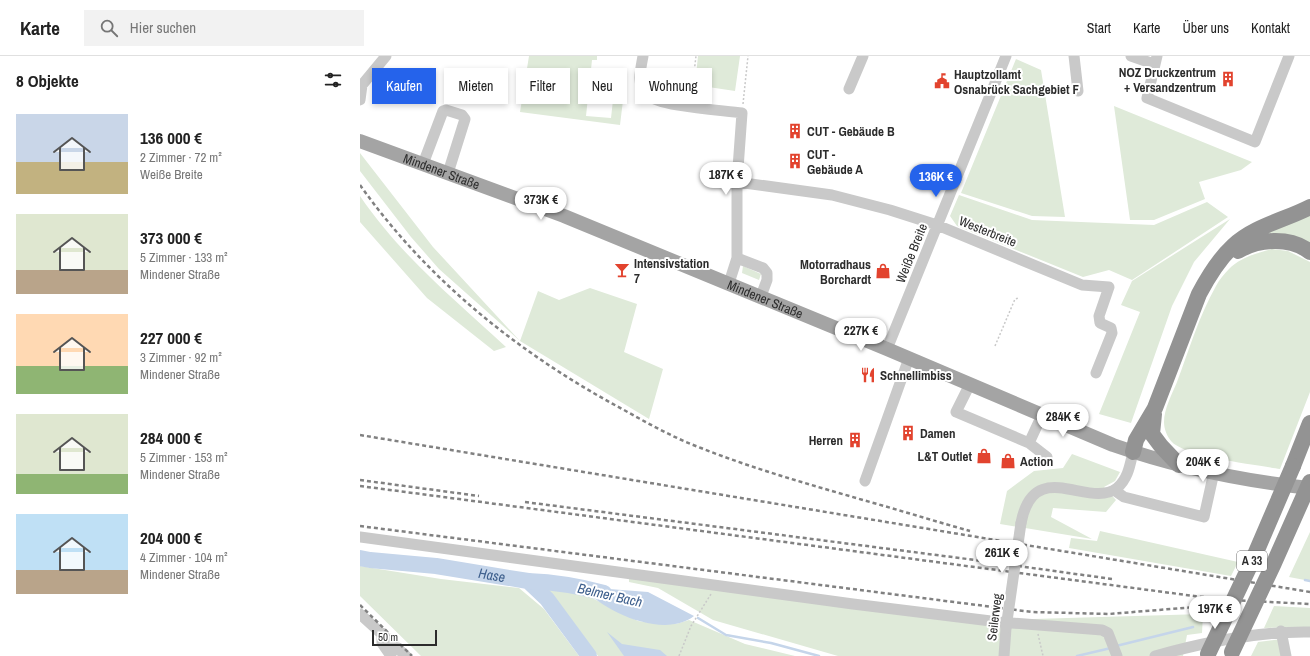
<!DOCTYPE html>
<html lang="de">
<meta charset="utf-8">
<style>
:root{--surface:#fff;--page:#f2f2f2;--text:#222;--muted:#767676;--line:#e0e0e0;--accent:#2563eb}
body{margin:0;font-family:"Archivo Narrow",sans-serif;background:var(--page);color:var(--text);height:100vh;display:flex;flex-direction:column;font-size:15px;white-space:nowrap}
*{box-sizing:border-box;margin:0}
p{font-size:13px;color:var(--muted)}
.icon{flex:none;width:22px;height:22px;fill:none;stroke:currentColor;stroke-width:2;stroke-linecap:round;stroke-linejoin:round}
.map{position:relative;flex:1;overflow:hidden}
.details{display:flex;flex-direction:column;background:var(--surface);width:360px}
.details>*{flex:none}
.hud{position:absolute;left:12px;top:12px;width:380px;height:36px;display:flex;gap:8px}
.scale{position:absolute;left:12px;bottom:10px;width:65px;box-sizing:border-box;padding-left:4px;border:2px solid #2c2c2c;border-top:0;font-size:11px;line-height:14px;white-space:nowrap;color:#2c2c2c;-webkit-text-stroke:3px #fff;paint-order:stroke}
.price{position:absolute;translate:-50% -34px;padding:0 9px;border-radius:14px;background:#fff;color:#222;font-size:13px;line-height:26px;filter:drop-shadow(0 1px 2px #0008)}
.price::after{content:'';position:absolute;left:50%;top:24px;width:12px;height:9px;margin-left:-6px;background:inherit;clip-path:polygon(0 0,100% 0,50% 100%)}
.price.current{background:var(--accent);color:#fff}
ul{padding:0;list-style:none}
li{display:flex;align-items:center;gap:12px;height:100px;padding:0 16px}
li span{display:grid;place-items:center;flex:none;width:112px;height:80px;border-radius:0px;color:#555}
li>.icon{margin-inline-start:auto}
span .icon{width:48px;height:48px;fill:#fffc;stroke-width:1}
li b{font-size:17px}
h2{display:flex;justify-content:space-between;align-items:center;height:48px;padding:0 16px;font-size:17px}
.pill{padding:0 14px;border-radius:0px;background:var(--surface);box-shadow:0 2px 6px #0003;font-size:14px;line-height:36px}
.pill.current{background:var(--accent);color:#fff}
header{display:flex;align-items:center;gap:24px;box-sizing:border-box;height:56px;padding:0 20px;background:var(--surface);border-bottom:1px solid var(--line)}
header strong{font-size:19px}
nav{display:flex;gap:22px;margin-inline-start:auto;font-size:14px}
.search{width:280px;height:36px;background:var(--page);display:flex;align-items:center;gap:10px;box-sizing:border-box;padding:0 14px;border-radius:0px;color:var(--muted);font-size:15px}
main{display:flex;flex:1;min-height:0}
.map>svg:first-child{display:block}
</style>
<header>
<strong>Karte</strong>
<div class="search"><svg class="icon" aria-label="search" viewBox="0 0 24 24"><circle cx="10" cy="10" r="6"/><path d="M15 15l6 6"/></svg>Hier suchen</div>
<nav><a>Start</a><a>Karte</a><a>Über uns</a><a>Kontakt</a></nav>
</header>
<main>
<section class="details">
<h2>8 Objekte<svg class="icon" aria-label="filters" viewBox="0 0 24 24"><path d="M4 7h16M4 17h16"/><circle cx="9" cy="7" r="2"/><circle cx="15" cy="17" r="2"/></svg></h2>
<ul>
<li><span style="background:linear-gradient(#c9d6e8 60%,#c2b280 0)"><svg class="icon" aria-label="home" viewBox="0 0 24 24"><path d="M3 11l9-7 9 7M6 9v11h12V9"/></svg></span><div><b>136 000 €</b><p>2 Zimmer · 72 m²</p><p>Weiße Breite</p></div></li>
<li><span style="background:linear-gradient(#dfe7d0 70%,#b9a48a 0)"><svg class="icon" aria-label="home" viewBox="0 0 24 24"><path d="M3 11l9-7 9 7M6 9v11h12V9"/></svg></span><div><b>373 000 €</b><p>5 Zimmer · 133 m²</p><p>Mindener Straße</p></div></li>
<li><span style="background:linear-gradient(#ffd9b3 65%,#8fb573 0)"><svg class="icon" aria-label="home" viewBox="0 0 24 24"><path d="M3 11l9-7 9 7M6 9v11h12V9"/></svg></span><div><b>227 000 €</b><p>3 Zimmer · 92 m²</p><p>Mindener Straße</p></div></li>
<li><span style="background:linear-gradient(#dfe7d0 75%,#8fb573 0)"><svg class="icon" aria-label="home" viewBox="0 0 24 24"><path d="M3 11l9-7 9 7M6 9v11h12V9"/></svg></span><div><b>284 000 €</b><p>5 Zimmer · 153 m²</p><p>Mindener Straße</p></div></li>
<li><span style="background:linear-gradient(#bfe0f5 70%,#b9a48a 0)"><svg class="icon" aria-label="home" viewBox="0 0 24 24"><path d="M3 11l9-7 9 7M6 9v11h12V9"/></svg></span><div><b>204 000 €</b><p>4 Zimmer · 104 m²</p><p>Mindener Straße</p></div></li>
</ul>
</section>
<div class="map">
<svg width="950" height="600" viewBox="0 0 950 600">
<rect width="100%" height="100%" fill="#fff"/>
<path fill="#dfead9" d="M169 0H237V4H232L226 60 251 62 254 35 264 36 260 69 160 56Z
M338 0H380L375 35 335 29Z
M656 3 681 14 705 161 672 160 601 137Z
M754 50 892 106 881 114 839 126 845 143 794 164H770Z
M0 97 73 191 160 285 178 235 199 244 230 232 277 248 264 296 303 313 289 363 160 285 79 213 51 181 0 115Z
M599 139 672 164 794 169 847 146 868 161 772 224 749 214 723 221 597 170 590 160Z
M0 140C41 200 93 242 146 291L134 295 67 242 0 166Z
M950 156V191L891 182Z
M870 163 834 206 812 250 771 367 739 358 780 256 761 249 772 225Z
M912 193 928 195 950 206V336L920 413C898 409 824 401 811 385 807 380 804 373 804 366 804 353 812 338 817 326 829 294 839 260 856 230 859 224 864 218 869 213 881 201 897 197 912 193Z
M383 210 401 218 399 224 382 217Z
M712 398 760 416 755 425 744 431 756 444 746 456 693 452 691 461 732 483 640 468 647 435 674 415 703 412Z
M740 475 878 506 871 520 709 492 711 482 737 485Z
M950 476V525L929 521Z
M0 510 81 523 159 532 184 553 219 600H61L0 540Z
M269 521 639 564 843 558 842 577 827 579 823 600H478L353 564 298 532 269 526Z
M185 530 227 536 232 542 278 565 300 568H316L329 564 385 588 435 600H238Z
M914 550 950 552V571L904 572Z
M922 583 925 600H891L898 586Z"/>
<path fill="#c5d5ea" d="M223 531 288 536 334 560C305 583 244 557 223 531Z
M247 576 262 588 300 594 307 600H264Z"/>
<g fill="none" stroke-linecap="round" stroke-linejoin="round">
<path stroke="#c5d5ea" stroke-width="2.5" d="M945 524 950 525
M338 562 366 579 411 587 459 600
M756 590 833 571
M717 600 751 592"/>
<g stroke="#c5d5ea" stroke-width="16">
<path id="s1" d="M0 502 10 504 76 510 168 525 187 543 229 600"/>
<path d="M168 525C194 526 219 530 244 537"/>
</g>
<path stroke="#c9c9c9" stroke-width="1.5" stroke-dasharray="2 2" stroke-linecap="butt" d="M331 42 336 0
M383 48 388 0
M635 290 655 243 659 242
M678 578 683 600
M319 600 331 570 351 538"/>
<path stroke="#c9c9c9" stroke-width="11" d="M283 0C281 12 276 29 286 38 299 51 362 54 382 57L377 126V202L369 227
M714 0 718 35
M771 0 794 8
M797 0 787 42 895 86 929 0
M2 29 26 0
M489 33 503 0
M0 44 2 29
M63 108 83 55 86 54 102 59 105 63 88 117
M377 126 472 139 530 154 577 169 722 229 749 231 739 260 740 267 751 272 752 277 736 317
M377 202 403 212 407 217V224L401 240
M527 293 646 0
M610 328 596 356 669 387 687 401
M669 387 682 359
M505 425 549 302
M754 434 764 441 844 461 854 416
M661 467C674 399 729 454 757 432 768 423 770 409 773 396
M0 481 493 548 639 566 742 574 748 577 757 600
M0 558 46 600
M921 575 926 600
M22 577V587L31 600
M644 600 646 572
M795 600C845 586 897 575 950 576"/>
<path stroke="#a4a4a4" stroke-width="14" id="s2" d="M0 85 204 160 527 293 753 389C816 411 883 425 950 432"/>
<path stroke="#939393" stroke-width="16" d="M878 195C898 183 930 180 950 196
M794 358 792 378 801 390 819 409
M773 396 776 384 795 352 839 238C848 221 859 203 873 190 894 170 925 164 950 151
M933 410 950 367"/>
<path stroke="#818181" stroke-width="2.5" stroke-dasharray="4 3" stroke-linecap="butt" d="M0 129C68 225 161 299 264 354 289 368 314 382 341 392 394 413 448 428 503 444 539 454 574 465 610 475
M0 379 950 536
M0 424 119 440
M0 430 834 540 870 544 950 548
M165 446 615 504 752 523
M0 470 672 556 749 558 872 548
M0 549 52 600"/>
<path stroke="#c9c9c9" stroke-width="11" d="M646 572 661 467"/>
<path stroke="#939393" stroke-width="16" d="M872 596 914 507 950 426
M848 598 894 501 933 410"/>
</g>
<defs>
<g id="building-bare" transform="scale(1.2)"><path d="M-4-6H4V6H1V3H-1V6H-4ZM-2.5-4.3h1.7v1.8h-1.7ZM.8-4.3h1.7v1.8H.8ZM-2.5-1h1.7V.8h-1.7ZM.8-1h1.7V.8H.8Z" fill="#e2432e" stroke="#fff" stroke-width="2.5" paint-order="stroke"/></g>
<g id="civic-bare" transform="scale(1.2)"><path d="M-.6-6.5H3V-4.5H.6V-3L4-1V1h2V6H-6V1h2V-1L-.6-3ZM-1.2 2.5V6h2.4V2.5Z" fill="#e2432e" stroke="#fff" stroke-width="2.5" paint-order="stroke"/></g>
<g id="bar-bare" transform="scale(1.2)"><path d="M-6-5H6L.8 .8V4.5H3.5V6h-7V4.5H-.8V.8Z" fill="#e2432e" stroke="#fff" stroke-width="2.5" paint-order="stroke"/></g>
<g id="shop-bare" transform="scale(1.2)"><path d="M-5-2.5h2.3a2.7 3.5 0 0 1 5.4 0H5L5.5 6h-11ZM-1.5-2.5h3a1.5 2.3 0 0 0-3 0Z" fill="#e2432e" stroke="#fff" stroke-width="2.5" paint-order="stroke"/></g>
<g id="restaurant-bare" transform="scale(1.2)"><path d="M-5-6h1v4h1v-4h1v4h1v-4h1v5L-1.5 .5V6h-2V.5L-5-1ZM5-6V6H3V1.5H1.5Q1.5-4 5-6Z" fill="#e2432e" stroke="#fff" stroke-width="2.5" paint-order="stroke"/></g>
</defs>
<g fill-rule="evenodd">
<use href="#building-bare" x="868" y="23"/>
<use href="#civic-bare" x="582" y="25"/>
<use href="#building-bare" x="435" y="75"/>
<use href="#building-bare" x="435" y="105"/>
<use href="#bar-bare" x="262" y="214"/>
<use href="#shop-bare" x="523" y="215"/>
<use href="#restaurant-bare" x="508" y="319"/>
<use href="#building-bare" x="548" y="377"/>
<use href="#building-bare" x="495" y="384"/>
<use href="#shop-bare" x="624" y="400"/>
<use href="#shop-bare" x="648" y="405"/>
</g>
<g text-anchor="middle" stroke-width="4" stroke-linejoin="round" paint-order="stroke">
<rect fill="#fff" stroke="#6b6b6b" stroke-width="1" x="877" y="495" width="30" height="20" rx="3"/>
<g font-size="12" font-weight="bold" fill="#2c2c2c">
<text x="892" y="509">A 33</text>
</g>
<g font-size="13" font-weight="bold" fill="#2c2c2c" stroke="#fff" text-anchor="start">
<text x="856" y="21" text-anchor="end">NOZ Druckzentrum<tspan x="856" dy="15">+ Versandzentrum</tspan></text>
<text x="594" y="23">Hauptzollamt<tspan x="594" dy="15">Osnabrück Sachgebiet F</tspan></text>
<text x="447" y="80">CUT - Gebäude B</text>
<text x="447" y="103">CUT -<tspan x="447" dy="15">Gebäude A</tspan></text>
<text x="274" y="212">Intensivstation<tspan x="274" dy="15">7</tspan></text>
<text x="511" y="213" text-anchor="end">Motorradhaus<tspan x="511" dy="15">Borchardt</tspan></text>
<text x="520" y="324">Schnellimbiss</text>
<text x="560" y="382">Damen</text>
<text x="483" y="389" text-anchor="end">Herren</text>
<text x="612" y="405" text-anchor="end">L&amp;T Outlet</text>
<text x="660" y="410">Action</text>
</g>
<g font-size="13" fill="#2c2c2c" stroke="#fff">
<text dy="5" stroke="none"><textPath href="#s2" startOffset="87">Mindener Straße</textPath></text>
<text transform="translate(628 175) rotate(22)" y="5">Westerbreite</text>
<text transform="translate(551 197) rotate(-68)" y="5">Weiße Breite</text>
<text dy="5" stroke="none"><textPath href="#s2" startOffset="435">Mindener Straße</textPath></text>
<text transform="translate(634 561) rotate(-83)" y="5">Seilerweg</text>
</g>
<g font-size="14" font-style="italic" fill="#3c5e8c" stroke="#fff">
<text dy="5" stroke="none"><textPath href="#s1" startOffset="133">Hase</textPath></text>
<text transform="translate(250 539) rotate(13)" y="5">Belmer Bach</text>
</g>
</g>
</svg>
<div class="scale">50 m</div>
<b class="price" style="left:366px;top:140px">187K €</b>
<b class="price current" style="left:576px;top:142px">136K €</b>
<b class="price" style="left:181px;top:165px">373K €</b>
<b class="price" style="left:501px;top:296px">227K €</b>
<b class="price" style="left:703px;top:382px">284K €</b>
<b class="price" style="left:843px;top:427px">204K €</b>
<b class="price" style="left:642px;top:518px">261K €</b>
<b class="price" style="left:855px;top:574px">197K €</b>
<div class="hud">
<a class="pill current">Kaufen</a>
<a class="pill">Mieten</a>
<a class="pill">Filter</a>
<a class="pill">Neu</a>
<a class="pill">Wohnung</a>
</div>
</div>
</main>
